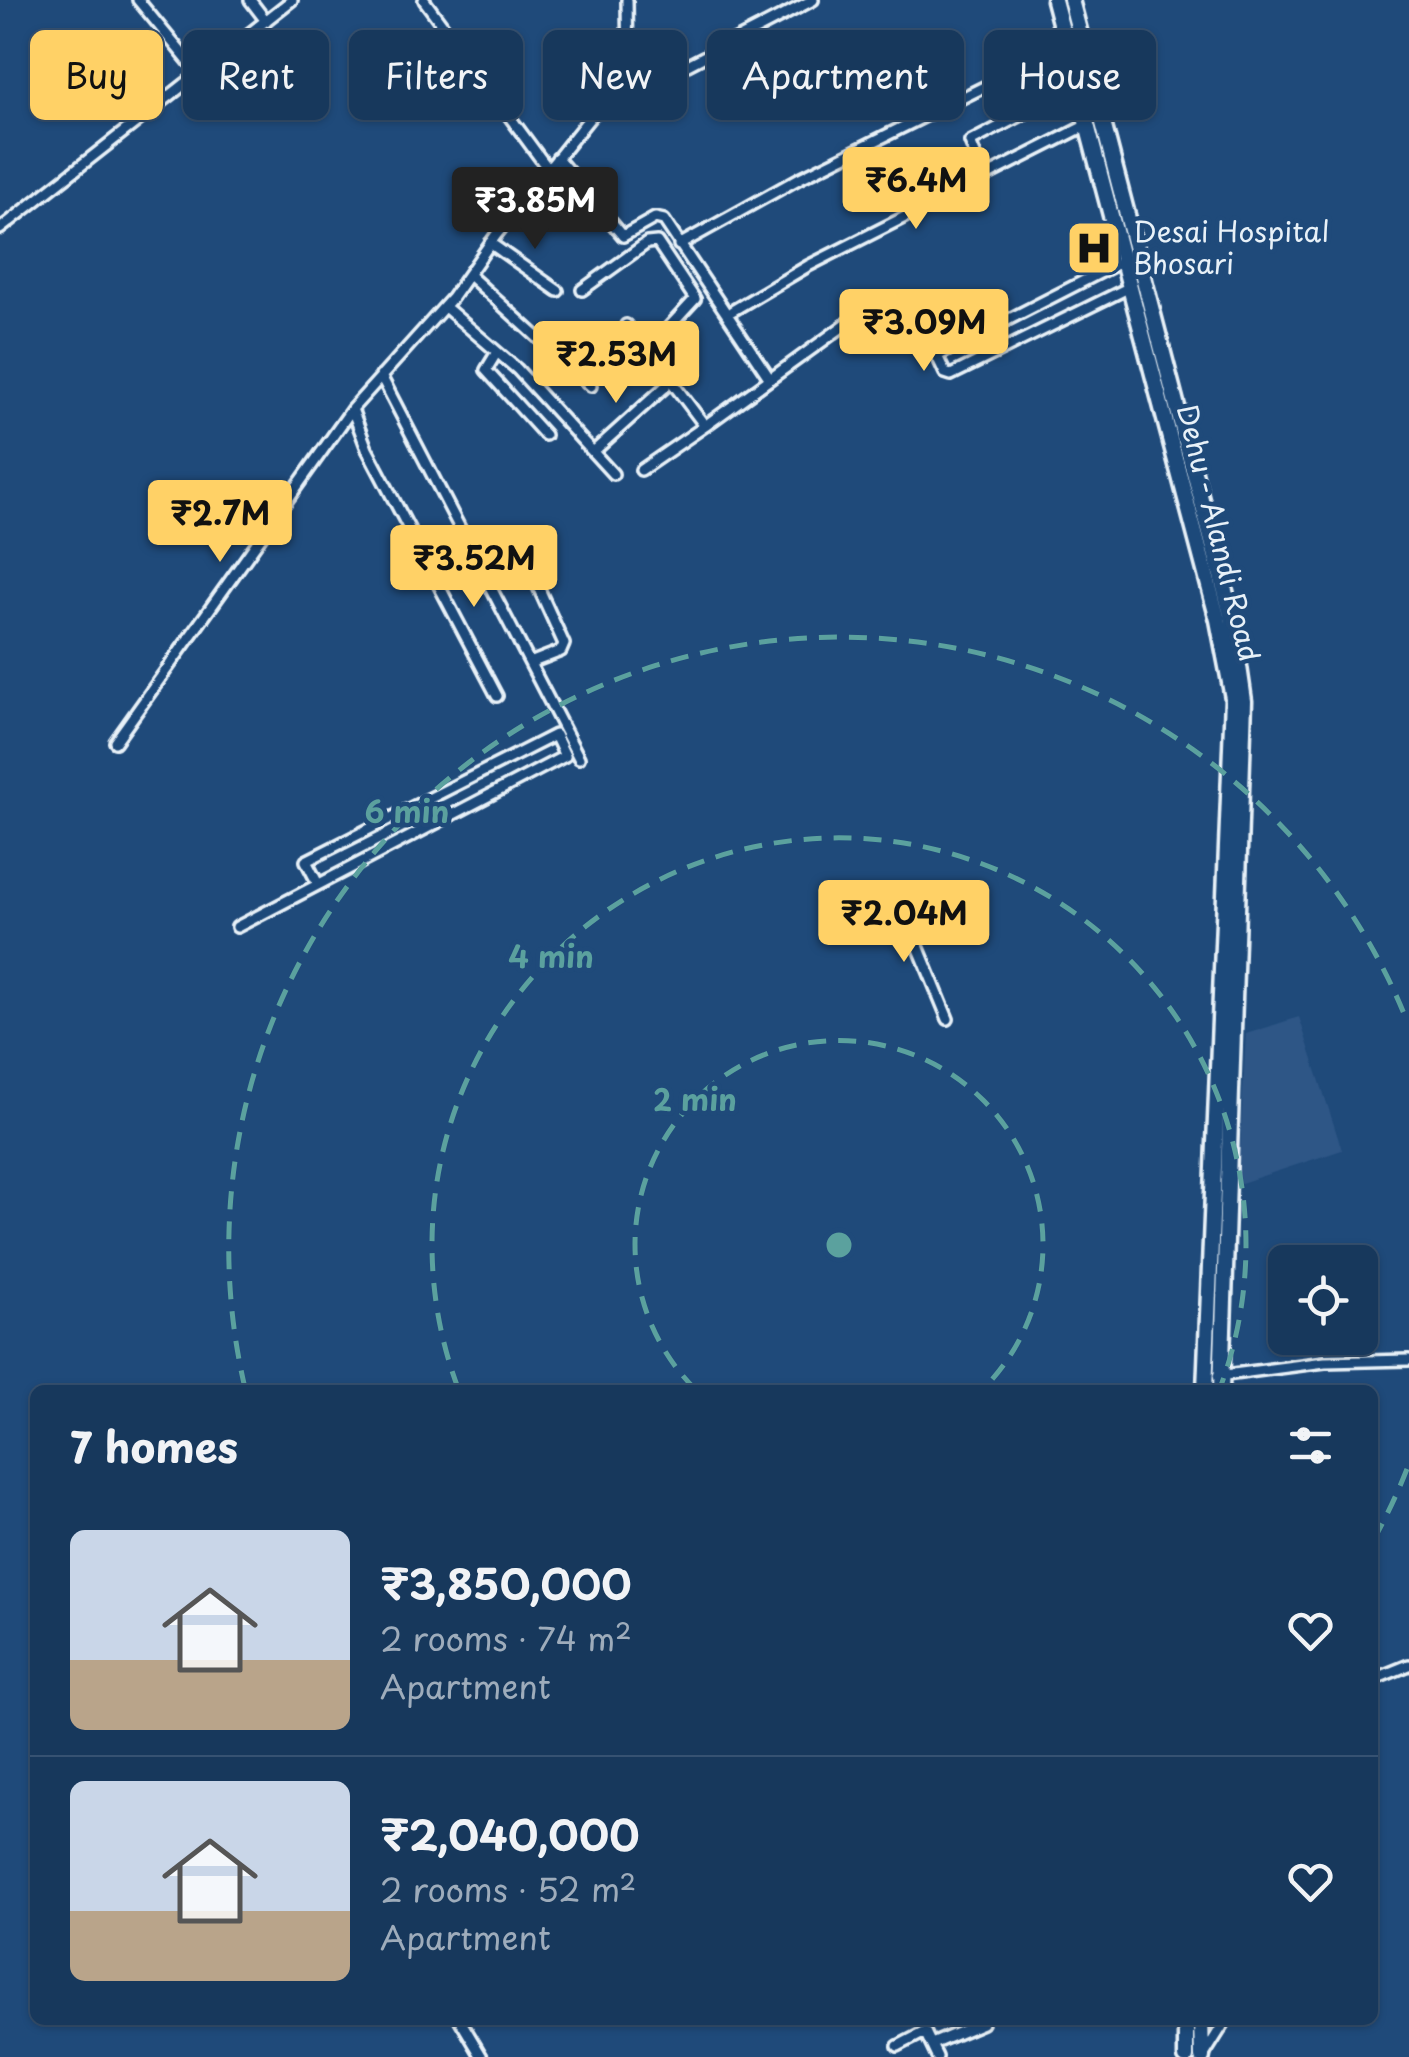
<!DOCTYPE html>
<meta charset="utf-8">
<style>
:root{--surface:#17385c;--page:#244365;--text:#f1f3f6;--muted:#9eacbb;--line:#365272;--accent:#ffd166}
body{margin:0;font-family:"Playpen Sans",sans-serif;background:var(--page);color:var(--text);height:100vh;display:flex;flex-direction:column;font-size:38px;white-space:nowrap}
*{box-sizing:border-box;margin:0}
p{font-size:32px;color:var(--muted)}
.icon{flex:none;width:55px;height:55px;fill:none;stroke:currentColor;stroke-width:2;stroke-linecap:round;stroke-linejoin:round}
.map{position:relative;flex:1;overflow:hidden}
.panel{position:absolute;left:30px;top:1385px;width:1348px;height:640px;display:flex;flex-direction:column;background:var(--surface);border-radius:15px;box-shadow:0 2px 8px #0004,0 0 0 2px var(--line)}
.panel>*{flex:none}
.top-card{position:absolute;left:30px;top:30px;width:1350px;height:90px;display:flex;gap:20px}
.controls{position:absolute;left:1268px;top:1245px;display:grid;gap:20px}
.controls a{display:grid;place-items:center;width:110px;height:110px;border-radius:15px;background:var(--surface);box-shadow:0 2px 8px #0004,0 0 0 2px var(--line);font-size:50px}
.price{position:absolute;translate:-50% -85px;padding:0 22px;border-radius:10px;background:var(--accent);color:#111;font-size:32px;line-height:65px;filter:drop-shadow(0 2px 5px #0008)}
.price::after{content:'';position:absolute;left:50%;top:60px;width:30px;height:22px;margin-left:-15px;background:inherit;clip-path:polygon(0 0,100% 0,50% 100%)}
.price.on{background:#222;color:#fff}
ul{padding:0;list-style:none}
li{display:flex;align-items:center;gap:30px;height:250px;padding:0 40px}
li+li{border-top:2px solid var(--line)}
li span{display:grid;place-items:center;flex:none;width:280px;height:200px;border-radius:15px;color:#555}
li>.icon{margin-inline-start:auto}
span .icon{width:120px;height:120px;fill:#fffc;stroke-width:1}
li b{font-size:42px}
h2{display:flex;justify-content:space-between;align-items:center;height:120px;padding:0 40px;font-size:42px}
.pill{padding:0 35px;border-radius:15px;background:var(--surface);box-shadow:0 2px 8px #0004,0 0 0 2px var(--line);font-size:35px;line-height:90px}
.pill.on{background:var(--accent);color:#111}
.map>svg:first-child{display:block}
</style>
<div class="map">
<svg width="1409" height="2057" viewBox="0 0 1409 2057">
<rect width="100%" height="100%" fill="#1f4a7a"/>
<filter id="ink" filterUnits="userSpaceOnUse"><feTurbulence type="fractalNoise" baseFrequency=".01" numOctaves="2"/><feDisplacementMap in="SourceGraphic" scale="20" xChannelSelector="R" yChannelSelector="G"/><feConvolveMatrix kernelMatrix="1 2 1 2 8 2 1 2 1" color-interpolation-filters="sRGB"/></filter>
<g filter="url(#ink)">
<path fill="#2e5686" d="M1299 1017 1342 1150 1238 1184 1246 1034Z"/>
<g fill="none" stroke-linecap="round" stroke-linejoin="round">
<g stroke="#e8f1f8" stroke-width="16">
<path id="minor" d="M138 0 189 62 199 66 208 61
M250 0 266 21
M424 0 548 169
M597 112 813 0
M557 158 623 236 655 218 664 220 770 379
M984 177 970 142 1043 104
M0 229 292 0
M490 243 558 291
M679 245 800 178 1065 47
M1121 262 937 356 945 373 951 375 1128 288
M469 275 591 386
M582 290 647 243 657 242 695 299 659 338
M445 307 517 369 613 474
M732 311 808 266 1085 126
M626 325 640 343 653 332 662 342 650 353 705 426 849 322
M497 352 486 370 545 435
M381 376 579 758
M593 452 665 387
M641 470 705 426
M481 570 518 554 524 556 564 644 561 651 530 663
M497 696 367 449 352 409 452 298 496 235 628 70 627 0
M115 742 352 409
M897 895 948 1019
M237 927 565 756 555 735 306 861 318 884
M1218 1376 1325 1362 1409 1360
M1372 1680 1409 1665
M460 2020 482 2057
M932 2044 982 2023
M898 2046 925 2032 937 2057
M1204 2055 1226 2020"/>
</g>
<g stroke="#e8f1f8" stroke-width="21">
<path id="primary" d="M1054 0 1218 620 1233 698 1205 1390
M1071 0 1232 618 1244 701 1221 1390
M1186 2020V2057
M1201 2020 1202 2057"/>
</g>
<use href="#minor" stroke="#1f4a7a" stroke-width="9"/>
<use href="#primary" stroke="#1f4a7a" stroke-width="14"/>
</g>
</g>
<g fill="none" stroke="#5ba19e" stroke-width="5" stroke-dasharray="18 12">
<path d="M695 1389A204 204 0 1 1 983 1389"/>
<path d="M458 1388A407 407 0 1 1 1220 1388"/>
<path d="M1407 1469A611 611 0 0 1 1373 1541M245 1388A611 611 0 0 1 1407 1021"/>
</g>
<defs>
<g id="hospital-square" transform="scale(2.875)"><rect x="-9" y="-9" width="18" height="18" rx="4" fill="#ffd166" stroke="#1f4a7a"/><path d="M-5-5h3v3.5h4V-5h3V5h-3V1.5h-4V5h-3Z" fill="#111"/></g>
</defs>
<g fill-rule="evenodd">
<use href="#hospital-square" x="1094" y="248"/>
</g>
<g text-anchor="middle" stroke-width="9" stroke-linejoin="round" paint-order="stroke">
<g font-size="28" fill="#e8f1f8" stroke="#1f4a7a" text-anchor="start">
<text x="1133" y="242">Desai Hospital<tspan x="1133" dy="32">Bhosari</tspan></text>
</g>
<g font-size="28" fill="#e8f1f8" stroke="#1f4a7a">
<text transform="translate(1218 533) rotate(76)" y="10">Dehu - Alandi Road</text>
</g>
</g>
<circle cx="839" cy="1245" r="15" fill="#5ba19e" stroke="#1f4a7a" stroke-width="5"/>
<g font-size="30" text-anchor="middle" font-weight="bold" fill="#5ba19e" stroke="#1f4a7a" stroke-width="9" stroke-linejoin="round" paint-order="stroke">
<text x="407" y="823">6 min</text>
<text x="551" y="968">4 min</text>
<text x="695" y="1111">2 min</text>
</g>
</svg>
<div class="controls">
<a><svg class="icon" aria-label="locate" viewBox="0 0 24 24"><circle cx="12" cy="12" r="6"/><path d="M12 2v4M12 18v4M2 12h4M18 12h4"/></svg></a>
</div>
<b class="price" style="left:916px;top:232px">₹6.4M</b>
<b class="price on" style="left:535px;top:252px">₹3.85M</b>
<b class="price" style="left:924px;top:374px">₹3.09M</b>
<b class="price" style="left:616px;top:406px">₹2.53M</b>
<b class="price" style="left:220px;top:565px">₹2.7M</b>
<b class="price" style="left:474px;top:610px">₹3.52M</b>
<b class="price" style="left:904px;top:965px">₹2.04M</b>
<div class="top-card">
<a class="pill on">Buy</a>
<a class="pill">Rent</a>
<a class="pill">Filters</a>
<a class="pill">New</a>
<a class="pill">Apartment</a>
<a class="pill">House</a>
</div>
<section class="panel">
<h2>7 homes<svg class="icon" aria-label="filters" viewBox="0 0 24 24"><path d="M4 7h16M4 17h16"/><circle cx="9" cy="7" r="2"/><circle cx="15" cy="17" r="2"/></svg></h2>
<ul>
<li><span style="background:linear-gradient(#c9d6e8 65%,#b9a48a 0)"><svg class="icon" aria-label="home" viewBox="0 0 24 24"><path d="M3 11l9-7 9 7M6 9v11h12V9"/></svg></span><div><b>₹3,850,000</b><p>2 rooms · 74 m²</p><p>Apartment</p></div><svg class="icon" aria-label="heart" viewBox="0 0 24 24"><path d="M12 20l-8-8c-3-5 5-10 8-4 3-6 11-1 8 4z"/></svg></li>
<li><span style="background:linear-gradient(#c9d6e8 65%,#b9a48a 0)"><svg class="icon" aria-label="home" viewBox="0 0 24 24"><path d="M3 11l9-7 9 7M6 9v11h12V9"/></svg></span><div><b>₹2,040,000</b><p>2 rooms · 52 m²</p><p>Apartment</p></div><svg class="icon" aria-label="heart" viewBox="0 0 24 24"><path d="M12 20l-8-8c-3-5 5-10 8-4 3-6 11-1 8 4z"/></svg></li>
</ul>
</section>
</div>
